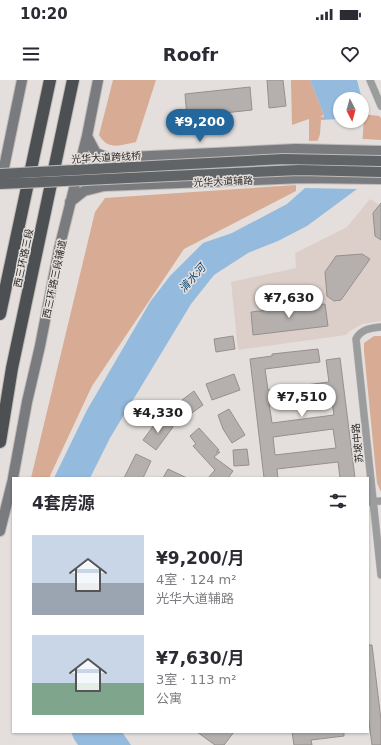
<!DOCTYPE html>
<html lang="zh">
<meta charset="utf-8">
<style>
:root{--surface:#fff;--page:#f7f7f7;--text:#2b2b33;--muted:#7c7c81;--accent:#24679c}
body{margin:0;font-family:"DejaVu Sans","Noto Sans SC",sans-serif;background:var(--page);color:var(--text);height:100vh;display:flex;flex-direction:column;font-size:15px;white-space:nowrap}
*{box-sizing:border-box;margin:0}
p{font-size:13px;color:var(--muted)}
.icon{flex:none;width:22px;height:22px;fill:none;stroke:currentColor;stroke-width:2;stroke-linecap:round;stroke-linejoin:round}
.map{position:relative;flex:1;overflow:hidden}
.panel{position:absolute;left:12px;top:397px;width:357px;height:256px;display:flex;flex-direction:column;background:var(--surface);border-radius:0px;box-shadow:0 1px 3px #0004}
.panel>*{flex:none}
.needle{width:26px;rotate:174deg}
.buttons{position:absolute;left:333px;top:12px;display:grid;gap:8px}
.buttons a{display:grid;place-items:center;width:36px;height:36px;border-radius:50%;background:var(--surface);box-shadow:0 1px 3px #0004;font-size:20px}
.price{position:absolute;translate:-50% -34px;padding:0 9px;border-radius:14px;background:#fff;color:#222;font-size:13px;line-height:26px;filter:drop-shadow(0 1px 2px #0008)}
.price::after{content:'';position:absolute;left:50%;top:24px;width:12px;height:9px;margin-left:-6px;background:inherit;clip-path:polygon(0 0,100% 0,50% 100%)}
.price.selected{background:var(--accent);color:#fff}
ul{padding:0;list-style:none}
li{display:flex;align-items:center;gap:12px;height:100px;padding:0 20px}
li span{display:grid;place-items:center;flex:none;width:112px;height:80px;border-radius:0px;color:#555}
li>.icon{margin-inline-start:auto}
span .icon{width:48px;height:48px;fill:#fffc;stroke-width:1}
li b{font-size:17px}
h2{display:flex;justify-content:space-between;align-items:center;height:48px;padding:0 20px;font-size:17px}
.status{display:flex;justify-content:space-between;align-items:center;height:28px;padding:0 20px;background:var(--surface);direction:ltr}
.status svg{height:11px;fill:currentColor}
header{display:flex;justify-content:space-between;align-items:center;height:52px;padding:0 20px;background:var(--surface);font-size:18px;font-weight:800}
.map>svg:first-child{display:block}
</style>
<div class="status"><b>10:20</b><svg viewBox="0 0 49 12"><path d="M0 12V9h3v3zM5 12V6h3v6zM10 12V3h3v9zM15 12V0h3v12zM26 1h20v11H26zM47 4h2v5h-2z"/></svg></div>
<header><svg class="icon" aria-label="menu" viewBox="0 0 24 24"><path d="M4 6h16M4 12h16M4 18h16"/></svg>Roofr<svg class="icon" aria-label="heart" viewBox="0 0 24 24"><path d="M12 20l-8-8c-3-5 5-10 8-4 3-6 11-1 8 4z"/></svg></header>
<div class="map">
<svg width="381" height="665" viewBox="0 0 381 665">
<rect width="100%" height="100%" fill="#e4dfdc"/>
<path fill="#dccfc9" d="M370 119 381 126V241L362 244 350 251 346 255 238 270 231 202 296 188 295 173 347 147Z"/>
<path fill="#d8ab94" d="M113 0H156L136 62C121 65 108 71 99 55Z
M291 0H310L324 35 320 37 340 36V41H362V34L379 36 381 38V60L366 59 309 61V39L292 45Z
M296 105V111L184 169 92 306 49 398H31L95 132 105 118Z
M374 256H381V412L377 403 364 271V263Z"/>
<path fill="#94badd" d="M310 0H357L362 19H340V41H362L357 109 307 146 278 161 248 173 214 195 191 224 110 358 90 398H54L87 330 150 222 170 196 203 163 232 153 287 124 305 108 322 54 324 35Z
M71 652H122L131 665H78L74 659Z"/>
<path fill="#e4dfdc" d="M362 38H364L359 109 302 108 320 54 321 40 340 39V41H362Z"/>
<path fill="#b5b0ae" stroke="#95908e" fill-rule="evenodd" d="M267 0H283L286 26 269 28Z
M250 7 252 30 187 37 185 14Z
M381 123V160L375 156 373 133Z
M362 174 370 179 341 220 334 221 327 216 325 192 336 176Z
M325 224 328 246 253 255 251 232Z
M233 256 235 269 216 272 214 259Z
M318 269 320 282 265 289 268 310 329 302 326 280 340 278 355 398H340L338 382 277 389 278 398H264L250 279 272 276V274ZM331 316 334 335 272 343 269 323ZM333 349 336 368 275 375 273 357Z
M234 294 240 310 212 320 206 304Z
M194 311 203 325 179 342 170 329Z
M229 329 245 355 232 363 223 349 218 335Z
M160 337 173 347 156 370 143 360Z
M199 348 219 370 216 372H220L214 377 233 391 228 398H208L215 390 193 366 196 364 190 356Z
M247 369 249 385 234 386 233 370Z
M136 374 151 381 143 398H124Z
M168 389 187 398H163Z
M368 565H372L381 640V665H372L368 635Z
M197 652H234L224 665H215Z
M292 652H344V656L311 660 312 665H294Z"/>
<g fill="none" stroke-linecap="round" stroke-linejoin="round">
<g stroke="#bfbbb8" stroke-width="8">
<path id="street" d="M370 0 381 26
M381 247C371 248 361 249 356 259L381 495
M368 422 381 421"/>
</g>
<g stroke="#bfbbb8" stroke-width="12">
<path id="secondary" d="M87 56 96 73 109 78 296 69 381 71
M1 102 22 0
M70 122 84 111 104 106 303 98 381 99
M13 398 27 322 40 266 59 169 87 56 98 0
M0 451 13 399"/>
</g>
<g stroke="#bfbbb8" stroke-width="14">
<path id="highway" d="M0 234 50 0
M0 362 12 288 73 0"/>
</g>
<use href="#street" stroke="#9a9c9e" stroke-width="7"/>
<use href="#secondary" stroke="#797b7e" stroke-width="10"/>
<use href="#highway" stroke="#4d5053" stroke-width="12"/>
<g stroke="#bfbbb8" stroke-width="12" stroke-linecap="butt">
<path id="primary-bridge" d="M0 94 284 79 381 81
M0 104 299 90 381 92"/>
</g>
<use href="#primary-bridge" stroke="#616467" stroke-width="10"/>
</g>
<g text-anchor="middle" stroke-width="3" stroke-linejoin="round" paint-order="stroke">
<g font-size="10" fill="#2d2b2a" stroke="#e4dfdc">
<text transform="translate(106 77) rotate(-3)" y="4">光华大道跨线桥</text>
<text transform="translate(223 101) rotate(-2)" y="4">光华大道辅路</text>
<text transform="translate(23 178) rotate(-78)" y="4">西三环路三段</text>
<text transform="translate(54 199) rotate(-78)" y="4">西三环路三段辅道</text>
<text transform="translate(357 363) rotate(-96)" y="4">苏坡中路</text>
</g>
<g font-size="11" font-style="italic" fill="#0c4975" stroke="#e4dfdc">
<text transform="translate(192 198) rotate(-48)" y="4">清水河</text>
</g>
</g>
</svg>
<div class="buttons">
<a><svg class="needle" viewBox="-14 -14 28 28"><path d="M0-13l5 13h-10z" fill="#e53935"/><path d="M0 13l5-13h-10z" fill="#7c7c81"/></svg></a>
</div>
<b class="price selected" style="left:200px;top:63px">¥9,200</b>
<b class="price" style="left:289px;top:239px">¥7,630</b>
<b class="price" style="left:302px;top:338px">¥7,510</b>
<b class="price" style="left:158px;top:354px">¥4,330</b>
<section class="panel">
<h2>4套房源<svg class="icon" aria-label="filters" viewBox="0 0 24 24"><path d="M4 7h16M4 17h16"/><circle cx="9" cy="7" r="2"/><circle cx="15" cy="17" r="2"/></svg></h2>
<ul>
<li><span style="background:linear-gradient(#c9d6e8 60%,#9aa5b1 0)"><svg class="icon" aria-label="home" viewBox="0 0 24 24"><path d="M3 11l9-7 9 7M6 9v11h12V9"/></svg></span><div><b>¥9,200/月</b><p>4室 · 124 m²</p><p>光华大道辅路</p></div></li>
<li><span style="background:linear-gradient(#c9d6e8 60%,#7fa58c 0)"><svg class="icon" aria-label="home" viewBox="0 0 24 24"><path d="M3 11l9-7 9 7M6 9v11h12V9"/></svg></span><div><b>¥7,630/月</b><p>3室 · 113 m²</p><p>公寓</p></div></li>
</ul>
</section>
</div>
